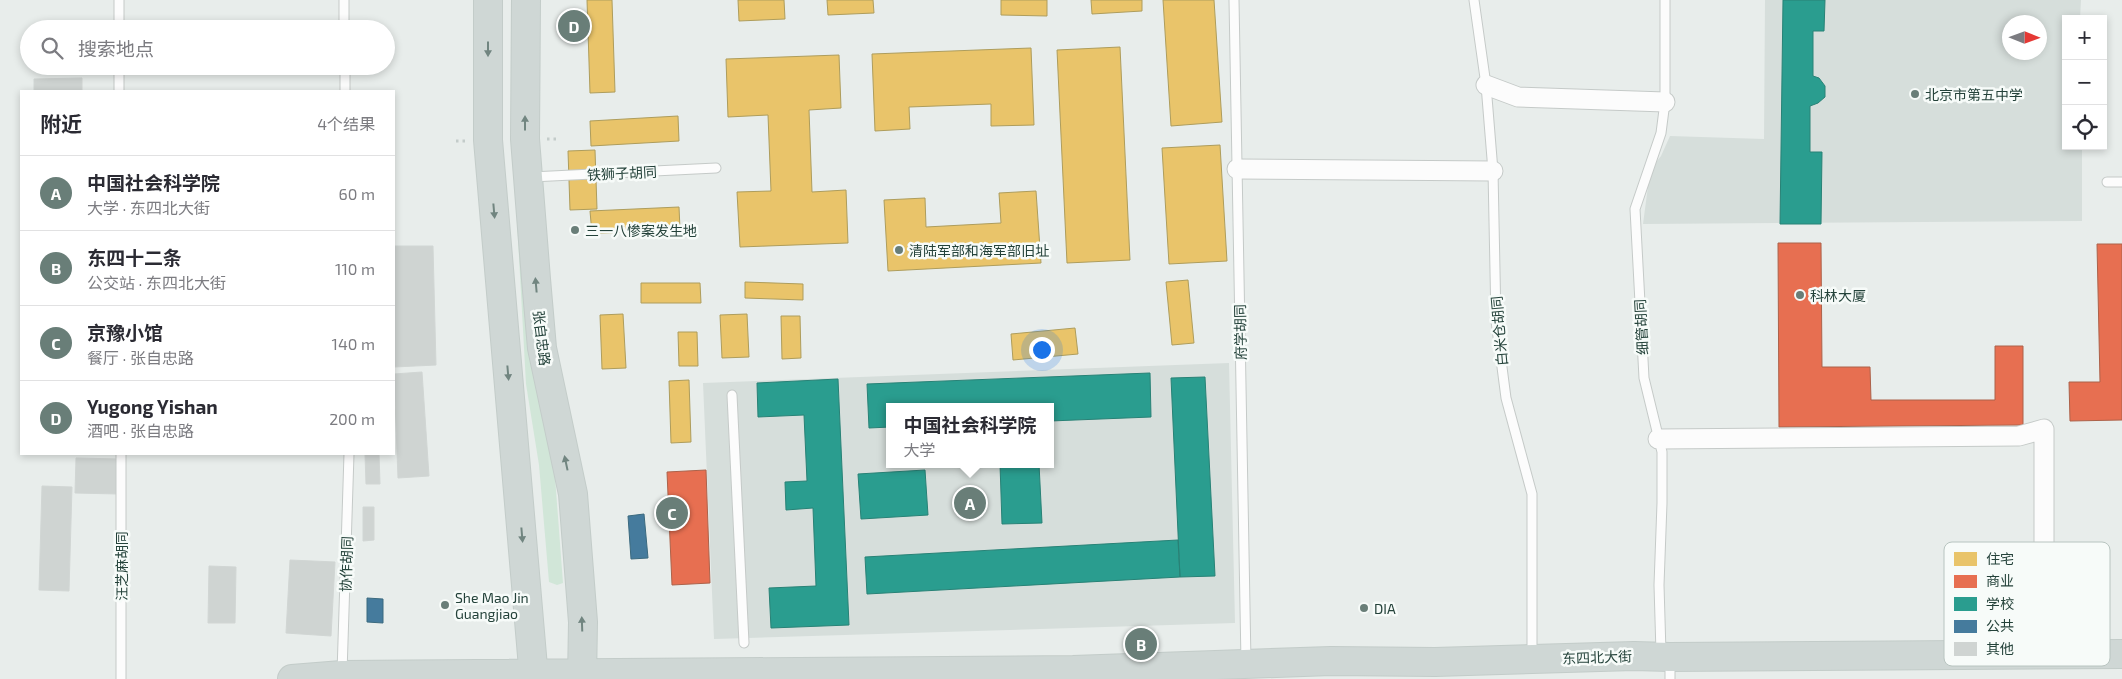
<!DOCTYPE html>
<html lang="zh">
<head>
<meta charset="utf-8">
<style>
  :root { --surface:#fff; --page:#f7f7f7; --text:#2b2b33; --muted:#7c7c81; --line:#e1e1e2; --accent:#697e78 }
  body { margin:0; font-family:"Exo 2","Noto Sans SC",sans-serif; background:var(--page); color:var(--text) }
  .controls { position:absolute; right:15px; top:15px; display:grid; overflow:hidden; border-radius:0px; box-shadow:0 2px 8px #0003 }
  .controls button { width:45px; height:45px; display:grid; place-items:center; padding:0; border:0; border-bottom:1px solid var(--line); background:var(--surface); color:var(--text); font:25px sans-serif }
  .compass { position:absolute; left:2002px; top:15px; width:45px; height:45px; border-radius:50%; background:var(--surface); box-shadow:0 2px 8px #0003; rotate:91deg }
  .you { position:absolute; left:1041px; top:349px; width:18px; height:18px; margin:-12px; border:4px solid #fff; border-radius:50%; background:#1a73e8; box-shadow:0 0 0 8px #1a73e833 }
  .badge { display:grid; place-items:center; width:32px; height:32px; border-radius:50%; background:var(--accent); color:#fff; font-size:16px; font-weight:700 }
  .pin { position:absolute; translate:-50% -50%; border:2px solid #fff; box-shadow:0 1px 5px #0006 }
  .popup { position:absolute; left:886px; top:403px; width:168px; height:65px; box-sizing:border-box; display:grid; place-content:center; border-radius:0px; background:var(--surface); filter:drop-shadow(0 1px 4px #0005); font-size:16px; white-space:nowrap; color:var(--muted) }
  .popup b { font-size:19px; color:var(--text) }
  .popup::after { content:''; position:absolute; left:50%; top:100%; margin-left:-10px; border:10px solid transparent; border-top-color:var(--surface) }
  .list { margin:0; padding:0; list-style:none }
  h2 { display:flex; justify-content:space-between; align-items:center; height:65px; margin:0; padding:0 20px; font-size:21px }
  h2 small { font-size:16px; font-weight:400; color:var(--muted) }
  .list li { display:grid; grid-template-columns:32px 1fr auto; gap:15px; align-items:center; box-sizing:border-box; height:75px; padding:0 20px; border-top:1px solid var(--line) }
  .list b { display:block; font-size:19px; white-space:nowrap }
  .list p { margin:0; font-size:16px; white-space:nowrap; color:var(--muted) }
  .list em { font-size:16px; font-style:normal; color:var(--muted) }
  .icon { flex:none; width:28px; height:28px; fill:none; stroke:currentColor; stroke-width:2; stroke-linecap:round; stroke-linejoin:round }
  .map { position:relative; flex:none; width:2122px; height:679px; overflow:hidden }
  .search { position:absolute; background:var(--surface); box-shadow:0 2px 8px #0003; left:20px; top:20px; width:375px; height:55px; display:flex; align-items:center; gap:12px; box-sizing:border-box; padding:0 18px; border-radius:28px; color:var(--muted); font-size:19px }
  .panel { position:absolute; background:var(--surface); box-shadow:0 2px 8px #0003; left:20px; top:90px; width:375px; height:365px; border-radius:0px }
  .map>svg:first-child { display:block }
  .built { fill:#d6dedb; fill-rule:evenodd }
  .green { fill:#d1e6d8 }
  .homes { fill:#e9c46a; stroke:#ae9d5c }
  .shops { fill:#e76f51; stroke:#ac624a }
  .schools { fill:#2a9d8f; stroke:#288276 }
  .public { fill:#457b9d; stroke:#3b6a7f }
  .building { fill:#cfd4d2; stroke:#d1d6d4 }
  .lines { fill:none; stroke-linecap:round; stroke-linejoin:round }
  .lane-casing { stroke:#c5cac8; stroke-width:11 }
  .street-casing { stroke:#c5cac8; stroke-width:21 }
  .primary-casing { stroke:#c3ccc9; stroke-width:30 }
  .path { stroke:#c3ccca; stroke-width:3; stroke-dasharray:2.5 4; stroke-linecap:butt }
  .lane { stroke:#fcfcfc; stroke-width:9 }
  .street { stroke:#fcfcfc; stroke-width:19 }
  .primary { stroke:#cfd7d5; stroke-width:28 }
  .oneway { fill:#718580 }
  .poi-dot { fill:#697e78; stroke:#f7fbf9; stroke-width:2 }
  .labels { text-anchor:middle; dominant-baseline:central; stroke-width:5; stroke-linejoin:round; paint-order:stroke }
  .poi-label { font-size:14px; fill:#24423a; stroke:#f7fbf9; text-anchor:start }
  .street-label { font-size:14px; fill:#24423a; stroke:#f7fbf9 }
  .key { fill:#f7fbf9; stroke:#b8c4c0; stroke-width:1 }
  .key-label { font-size:14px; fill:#24423a }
</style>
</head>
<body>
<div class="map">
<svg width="2122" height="679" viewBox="0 0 2122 679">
  <rect width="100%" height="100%" fill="#e8edeb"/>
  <path class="built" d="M 1765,0 L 2081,0 L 2080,19 L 2066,19 L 2066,146 L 2082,146 L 2082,221 L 1643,224 L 1649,179 L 1653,166 L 1661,156 L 1670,136 L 1764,139 ZM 2010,22 L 2040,22 L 2040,52 L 2010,52 Z
    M 1229,363 L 1235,623 L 714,639 L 703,383 ZM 890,407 L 1050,407 L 1050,464 L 890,464 Z"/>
  <path class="green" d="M 517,221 L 522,223 L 555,477 L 563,583 L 557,585 L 549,582 L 539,465 L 526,384 Z"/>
  <path class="homes" d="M 587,0 L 612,0 L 615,92 L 590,93 Z
    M 738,0 L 784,0 L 785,19 L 739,21 Z
    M 827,0 L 873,0 L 874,13 L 828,15 Z
    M 1001,0 L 1047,0 L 1047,16 L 1001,15 Z
    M 1091,0 L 1142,0 L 1142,11 L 1092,14 Z
    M 1163,0 L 1214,0 L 1222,122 L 1171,126 Z
    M 1120,47 L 1130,260 L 1067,263 L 1057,50 Z
    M 1031,48 L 1034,125 L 991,126 L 991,104 L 909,107 L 910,129 L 875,131 L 872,54 Z
    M 839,55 L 841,108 L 809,110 L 812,192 L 846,190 L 848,243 L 740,247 L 737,192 L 771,191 L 768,115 L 728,117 L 726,59 Z
    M 678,116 L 679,141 L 591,146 L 590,121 Z
    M 1220,145 L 1227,261 L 1169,264 L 1162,148 Z
    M 595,150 L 597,209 L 570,210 L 568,151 Z
    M 1036,191 L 1041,263 L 888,271 L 884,200 L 925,198 L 926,227 L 1001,223 L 999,193 Z
    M 679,207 L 680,229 L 592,234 L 590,211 Z
    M 1188,280 L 1194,343 L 1172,345 L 1166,282 Z
    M 745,282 L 803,284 L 803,300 L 745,298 Z
    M 641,283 L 700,283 L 701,303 L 641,303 Z
    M 623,314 L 626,368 L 602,369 L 600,315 Z
    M 747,314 L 749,357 L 722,358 L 720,315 Z
    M 781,316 L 800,316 L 801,358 L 782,359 Z
    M 1075,328 L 1078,354 L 1013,360 L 1011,334 Z
    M 678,332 L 697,332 L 698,366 L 679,366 Z
    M 689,380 L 691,442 L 671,443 L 669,381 Z"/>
  <path class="shops" d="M 1778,243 L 1821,243 L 1822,367 L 1870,367 L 1871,400 L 1995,400 L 1995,346 L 2023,346 L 2023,425 L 1779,427 Z
    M 2097,244 L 2122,244 L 2122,420 L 2070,421 L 2069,382 L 2100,382 Z
    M 706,470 L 710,583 L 672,585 L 667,472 Z"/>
  <path class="schools" d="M 1783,0 L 1825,0 L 1824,31 L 1813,31 L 1813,76 L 1819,78 L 1825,86 L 1825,97 L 1818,103 L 1810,106 L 1810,152 L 1822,152 L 1821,224 L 1780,224 Z
    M 1150,373 L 1151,417 L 1050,421 L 1050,407 L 890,407 L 890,427 L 869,428 L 867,384 Z
    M 1205,377 L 1215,576 L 1180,577 L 1171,378 Z
    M 838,379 L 849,625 L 771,628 L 769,588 L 816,586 L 813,508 L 786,510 L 785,482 L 807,481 L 804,415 L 758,417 L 757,383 Z
    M 1000,464 L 1039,464 L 1042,523 L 1002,524 Z
    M 925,470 L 928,515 L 861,519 L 858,474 Z
    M 1178,540 L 1180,577 L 867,594 L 865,557 Z"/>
  <path class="public" d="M 644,514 L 648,558 L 631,559 L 628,516 Z
    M 367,598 L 383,599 L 383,623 L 367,622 Z"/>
  <path class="building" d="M 82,78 L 82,91 L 34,91 L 34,79 Z
    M 394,246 L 433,246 L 436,365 L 394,367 Z
    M 422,372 L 429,476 L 398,478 L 394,374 Z
    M 365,454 L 379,454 L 380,484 L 366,484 Z
    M 76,458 L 119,459 L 118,494 L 75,493 Z
    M 42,486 L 72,487 L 69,591 L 39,590 Z
    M 363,507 L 374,507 L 374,540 L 363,541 Z
    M 290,560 L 335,562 L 331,636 L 286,633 Z
    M 209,566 L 236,567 L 235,623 L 208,623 Z"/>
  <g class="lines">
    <defs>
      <path id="lane" d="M 119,0 L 119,29
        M 344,0 L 344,29
        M 1234,0 L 1246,662
        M 1474,0 L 1486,85 L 1493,171 L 1496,321 L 1506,398 L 1532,494 L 1532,657
        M 119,66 L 119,91
        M 345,66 L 345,91
        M 531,177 L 716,168
        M 2107,182 L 2122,182
        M 732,395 L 744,643
        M 121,454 L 121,679
        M 1661,653 L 1659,585 L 1662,503 L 1662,452 L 1644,378 L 1635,209 L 1661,133 L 1665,102 L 1665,0
        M 1670,659 L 1670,679
        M 342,673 L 349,454"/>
      <path id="street" d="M 1486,85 L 1518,97 L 1665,102
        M 1237,169 L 1493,171
        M 1658,439 L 2019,436 L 2044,429 L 2044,654"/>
      <path id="primary" d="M 488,0 L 488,140 L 534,679
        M 526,0 L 525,139 L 536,279 L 542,348 L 573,494 L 583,622 L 582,679
        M 292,679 L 342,675 L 1073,670 L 1331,661 L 1435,662 L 1634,656 L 1670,657 L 2122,654"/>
    </defs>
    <use href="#lane" class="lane-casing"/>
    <use href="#street" class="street-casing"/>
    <use href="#primary" class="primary-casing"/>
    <path class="path" d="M 547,139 L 556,139
      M 456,141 L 466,141"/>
    <use href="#lane" class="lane"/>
    <use href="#street" class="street"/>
    <use href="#primary" class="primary"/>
  </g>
  <defs><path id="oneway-solid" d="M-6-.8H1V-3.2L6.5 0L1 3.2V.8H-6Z" transform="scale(1.25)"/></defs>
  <g class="oneway">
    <use href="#oneway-solid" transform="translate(488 49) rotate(90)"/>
    <use href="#oneway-solid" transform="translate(525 123) rotate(-90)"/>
    <use href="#oneway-solid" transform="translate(494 211) rotate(85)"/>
    <use href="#oneway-solid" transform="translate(536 285) rotate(-95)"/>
    <use href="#oneway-solid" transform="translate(508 373) rotate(85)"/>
    <use href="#oneway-solid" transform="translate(566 463) rotate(-102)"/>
    <use href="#oneway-solid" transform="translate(522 535) rotate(85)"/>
    <use href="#oneway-solid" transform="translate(582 624) rotate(-92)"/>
  </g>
  <g class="poi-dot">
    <circle cx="1915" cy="94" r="5"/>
    <circle cx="575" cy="230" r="5"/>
    <circle cx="899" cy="250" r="5"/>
    <circle cx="1800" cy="295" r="5"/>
    <circle cx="445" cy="605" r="5"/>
    <circle cx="1364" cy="608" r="5"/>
  </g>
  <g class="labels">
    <g class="poi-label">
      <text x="1925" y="94">北京市第五中学</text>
      <text x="585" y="230">三一八惨案发生地</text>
      <text x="909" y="250">清陆军部和海军部旧址</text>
      <text x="1810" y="295">科林大厦</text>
      <text x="455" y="597">She Mao Jin<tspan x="455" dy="16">Guangjiao</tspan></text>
      <text x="1374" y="608">DIA</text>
    </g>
    <g class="street-label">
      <text transform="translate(622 173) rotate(-3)">铁狮子胡同</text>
      <text transform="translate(1641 327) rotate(-93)">细管胡同</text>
      <text transform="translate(1499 331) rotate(-95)">白米仓胡同</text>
      <text transform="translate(1240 332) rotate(-91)">府学胡同</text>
      <text transform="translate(542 338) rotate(83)">张自忠路</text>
      <text transform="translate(346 564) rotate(-88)">协作胡同</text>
      <text transform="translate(121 566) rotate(-90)">汪芝麻胡同</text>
      <text transform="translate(1597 657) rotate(-2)">东四北大街</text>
    </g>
  </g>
  <rect x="1944" y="542" width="166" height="124" rx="8" class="key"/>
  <rect x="1954" y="552" width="23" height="14" fill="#e9c46a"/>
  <rect x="1954" y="575" width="23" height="13" fill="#e76f51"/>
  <rect x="1954" y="597" width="23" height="14" fill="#2a9d8f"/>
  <rect x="1954" y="620" width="23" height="13" fill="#457b9d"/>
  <rect x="1954" y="642" width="23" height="14" fill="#cfd4d2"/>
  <g class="key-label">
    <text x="1986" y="564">住宅</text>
    <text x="1986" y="586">商业</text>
    <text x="1986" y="609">学校</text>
    <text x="1986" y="631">公共</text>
    <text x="1986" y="654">其他</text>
  </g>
</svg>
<div class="controls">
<button>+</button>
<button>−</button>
<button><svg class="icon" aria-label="locate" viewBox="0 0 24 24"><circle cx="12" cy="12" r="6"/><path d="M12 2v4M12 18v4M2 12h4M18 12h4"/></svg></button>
</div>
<svg class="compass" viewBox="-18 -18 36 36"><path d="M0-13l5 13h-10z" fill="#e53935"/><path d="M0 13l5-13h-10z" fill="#7c7c81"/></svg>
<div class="you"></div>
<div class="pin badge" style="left:970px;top:503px">A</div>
<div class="popup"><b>中国社会科学院</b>大学</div>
<div class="pin badge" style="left:1141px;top:644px">B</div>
<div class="pin badge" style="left:672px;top:513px">C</div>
<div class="pin badge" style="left:574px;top:26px">D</div>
<div class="search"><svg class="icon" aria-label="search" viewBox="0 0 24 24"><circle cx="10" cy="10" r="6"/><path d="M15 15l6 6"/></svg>搜索地点</div>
<section class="panel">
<h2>附近<small>4个结果</small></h2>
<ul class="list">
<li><span class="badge">A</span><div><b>中国社会科学院</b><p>大学 · 东四北大街</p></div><em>60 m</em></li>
<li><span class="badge">B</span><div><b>东四十二条</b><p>公交站 · 东四北大街</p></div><em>110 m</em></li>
<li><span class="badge">C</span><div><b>京豫小馆</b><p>餐厅 · 张自忠路</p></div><em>140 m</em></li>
<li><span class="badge">D</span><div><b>Yugong Yishan</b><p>酒吧 · 张自忠路</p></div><em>200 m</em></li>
</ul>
</section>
</div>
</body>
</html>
